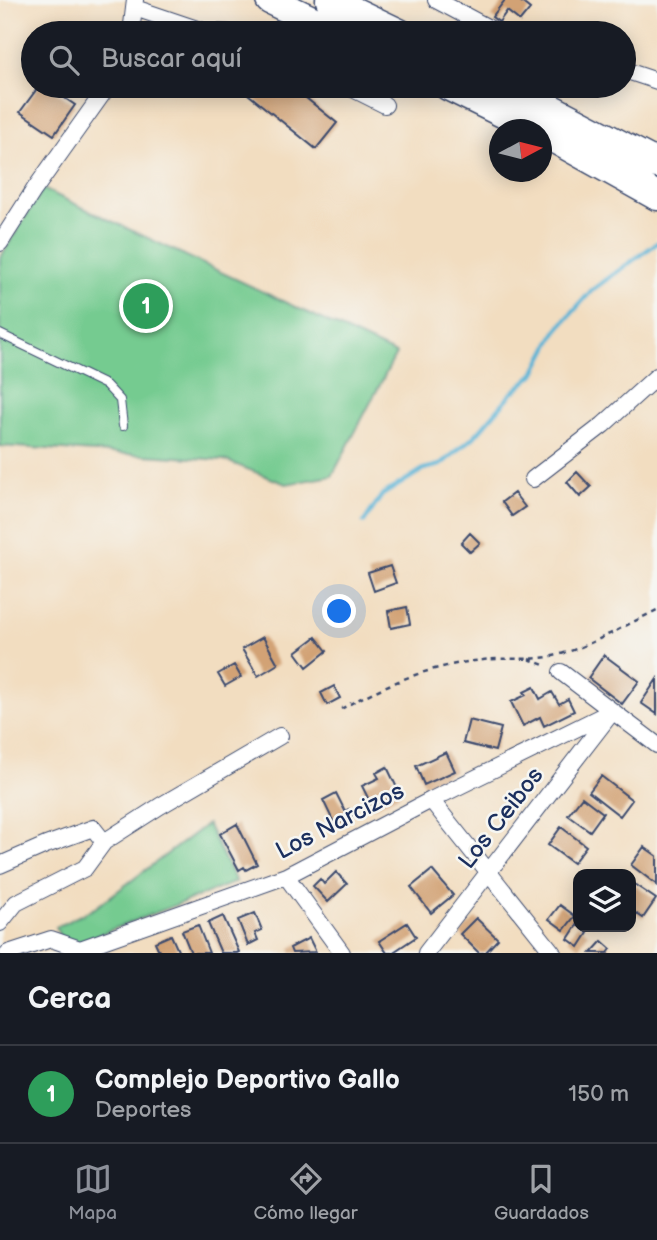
<!DOCTYPE html>
<html lang="es">
<head>
<meta charset="utf-8">
<style>
  :root { --surface:#171b24; --page:#242831; --text:#f1f3f6; --muted:#9ea1a6; --line:#363941; --accent:#8c9099 }
  body { margin:0; font-family:"Balsamiq Sans",sans-serif; background:var(--page); color:var(--text) }
  .controls { position:absolute; right:21px; bottom:21px; display:grid; overflow:hidden; border-radius:14px; box-shadow:0 4px 18px #0003 }
  .controls button { width:63px; height:63px; display:grid; place-items:center; padding:0; border:0; border-bottom:2px solid var(--line); background:var(--surface); color:var(--text); font:35px sans-serif }
  .compass { position:absolute; left:489px; top:119px; width:63px; height:63px; border-radius:50%; background:var(--surface); box-shadow:0 4px 18px #0003; rotate:83deg }
  .you { position:absolute; left:340px; top:612px; width:24px; height:24px; margin:-18px; border:5px solid #fff; border-radius:50%; background:#1a73e8; box-shadow:0 0 0 10px #1a73e833 }
  .badge { display:grid; place-items:center; width:46px; height:46px; border-radius:50%; background:var(--accent); color:#fff; font-size:23px; font-weight:700 }
  .pin { position:absolute; translate:-50% -50%; border:4px solid #fff; box-shadow:0 2px 7px #0006 }
  .list { margin:0; padding:0; list-style:none }
  h2 { display:flex; justify-content:space-between; align-items:center; height:91px; margin:0; padding:0 28px; font-size:30px }
  h2 small { font-size:23px; font-weight:400; color:var(--muted) }
  .list li { display:grid; grid-template-columns:46px 1fr auto; gap:21px; align-items:center; box-sizing:border-box; height:98px; padding:0 28px; border-top:2px solid var(--line) }
  .list b { display:block; font-size:26px; white-space:nowrap }
  .list p { margin:0; font-size:23px; white-space:nowrap; color:var(--muted) }
  .list em { font-size:23px; font-style:normal; color:var(--muted) }
  .icon { flex:none; width:38px; height:38px; fill:none; stroke:currentColor; stroke-width:2; stroke-linecap:round; stroke-linejoin:round }
  .map { position:relative; flex:none; width:657px; height:953px; overflow:hidden }
  .search { position:absolute; background:var(--surface); box-shadow:0 4px 18px #0003; left:21px; right:21px; top:21px; height:77px; display:flex; align-items:center; gap:18px; box-sizing:border-box; padding:0 24px; border-radius:38px; color:var(--muted); font-size:26px }
  .sheet { height:189px; background:var(--surface) }
  nav { display:flex; justify-content:space-around; align-items:center; box-sizing:border-box; height:98px; border-top:2px solid var(--line); background:var(--surface); font-size:19px; color:var(--muted) }
  nav a { display:grid; justify-items:center; gap:4px }
  nav .on { color:var(--accent) }
  .map>svg:first-child { display:block }
  .green { fill:#74cb90; stroke:#487d77; stroke-width:2 }
  .lines { fill:none; stroke-linecap:round; stroke-linejoin:round }
  .stream { stroke:#58b3d5; stroke-width:4.5 }
  .building { fill:#d2a275 }
  .service-casing { stroke:#3b496d; stroke-width:10 }
  .minor-casing { stroke:#3b496d; stroke-width:18 }
  .trunk-casing { stroke:#3b496d; stroke-width:31 }
  .path { stroke:#3b496d; stroke-width:2.5; stroke-dasharray:5 5; stroke-linecap:butt }
  .service { stroke:#fff; stroke-width:8 }
  .minor { stroke:#fff; stroke-width:16 }
  .trunk { stroke:#fff; stroke-width:28 }
  .labels { text-anchor:middle; dominant-baseline:central; stroke-width:5; stroke-linejoin:round; paint-order:stroke }
  .street-label { font-size:24px; fill:#1b2f5e; stroke:#f6f6f2 }
</style>
</head>
<body>
<div class="map">
<svg width="657" height="953" viewBox="0 0 657 953">
  <rect width="100%" height="100%" fill="#f6f6f2"/>
  <filter id="ink" filterUnits="userSpaceOnUse"><feTurbulence type="fractalNoise" baseFrequency=".0143" numOctaves="2"/><feDisplacementMap in="SourceGraphic" scale="14" xChannelSelector="R" yChannelSelector="G"/><feConvolveMatrix kernelMatrix="1 2 1 2 8 2 1 2 1" color-interpolation-filters="sRGB"/></filter>
  <filter id="wash" filterUnits="userSpaceOnUse"><feTurbulence type="fractalNoise" baseFrequency=".00686" numOctaves="4" result="noise"/><feDisplacementMap in="SourceGraphic" scale="28" xChannelSelector="R" yChannelSelector="G"/><feGaussianBlur stdDeviation="1.57" result="paint"/><feColorMatrix in="noise" values="0 0 0 0 0 0 0 0 0 0 0 0 0 0 0 0 0 1.4 0 .05"/><feComposite in="paint" operator="in"/></filter>
  <g filter="url(#wash)">
    <rect width="100%" height="100%" fill="#f2ddc0"/>
    <path class="green" d="M 43,189 L 396,354 L 332,476 L 286,484 L 224,460 L 0,446 L 0,258 Z
      M 207,824 L 236,882 L 64,948 L 56,927 L 95,908 Z"/>
    <g class="lines">
      <path class="stream" d="M 364,522 L 382,495 L 424,469 L 440,465 L 474,437 L 513,392 L 534,374 L 557,330 L 592,290 L 657,243"/>
    </g>
    <g id="blocks">
      <path class="building" d="M 505,0 L 519,0 L 530,9 L 520,21 L 507,11 L 499,22 L 492,17 Z
        M 39,86 L 47,86 L 75,105 L 54,135 L 20,112 Z
        M 238,86 L 291,86 L 337,123 L 316,149 Z
        M 577,472 L 591,487 L 580,497 L 567,482 Z
        M 514,493 L 525,507 L 512,516 L 502,502 Z
        M 470,533 L 480,543 L 470,552 L 461,543 Z
        M 390,566 L 396,583 L 374,591 L 368,573 Z
        M 407,607 L 410,624 L 391,628 L 388,611 Z
        M 263,637 L 278,664 L 258,676 L 242,649 Z
        M 316,637 L 327,651 L 307,667 L 296,652 Z
        M 604,655 L 639,681 L 622,704 L 588,678 Z
        M 234,665 L 241,677 L 225,686 L 218,674 Z
        M 657,679 L 657,714 L 641,703 Z
        M 334,686 L 340,698 L 327,705 L 321,693 Z
        M 534,687 L 540,699 L 552,692 L 559,704 L 568,699 L 574,711 L 544,726 L 540,717 L 523,726 L 511,702 L 526,695 L 524,692 Z
        M 469,720 L 501,728 L 495,751 L 463,743 Z
        M 446,752 L 455,771 L 424,785 L 416,766 Z
        M 387,767 L 400,794 L 373,808 L 362,786 L 379,778 L 376,773 Z
        M 601,776 L 632,800 L 620,816 L 589,792 Z
        M 336,793 L 345,811 L 349,809 L 352,816 L 335,825 L 323,800 Z
        M 582,797 L 603,813 L 590,831 L 568,815 Z
        M 237,824 L 257,864 L 246,870 L 244,867 L 239,870 L 220,834 Z
        M 561,827 L 586,846 L 573,863 L 548,845 Z
        M 644,847 L 657,856 L 657,885 L 631,865 Z
        M 432,870 L 453,895 L 431,913 L 411,887 Z
        M 336,872 L 347,884 L 328,902 L 313,886 L 320,879 L 324,884 Z
        M 631,882 L 656,899 L 643,918 L 631,910 Z
        M 560,905 L 575,916 L 564,930 L 549,919 Z
        M 255,913 L 262,930 L 255,933 L 258,940 L 248,945 L 238,920 Z
        M 223,916 L 239,952 L 237,953 L 221,953 L 208,923 Z
        M 476,918 L 498,939 L 485,953 L 479,953 L 460,934 Z
        M 407,923 L 416,937 L 392,953 L 387,953 L 379,941 Z
        M 198,925 L 209,953 L 191,953 L 182,931 Z
        M 577,925 L 588,933 L 579,947 L 568,939 Z
        M 171,935 L 179,953 L 160,953 L 155,942 Z
        M 309,938 L 316,952 L 292,953 L 290,948 Z
        M 602,941 L 611,949 L 608,953 L 591,953 Z"/>
    </g>
  </g>
  <g filter="url(#ink)">
    <use href="#blocks" fill-opacity="0" stroke="#3b496d" stroke-width="2"/>
    <g class="lines">
      <defs>
        <path id="service" d="M 0,334 L 106,385 L 120,400 L 123,426"/>
        <path id="minor" d="M 436,0 L 498,33
          M 135,8 L 206,32 L 231,33
          M 131,33 L 135,0
          M 624,70 L 657,81
          M 347,86 L 385,105
          M 0,243 L 34,190 L 108,86
          M 533,479 L 603,425 L 657,376
          M 561,672 L 657,745
          M 431,800 L 553,953
          M 0,865 L 46,845 L 93,828 L 104,842 L 160,806 L 280,736
          M 286,876 L 342,953
          M 0,923 L 16,903 L 85,868 L 104,842
          M 80,949 L 286,876 L 431,800 L 612,711
          M 8,953 L 51,939 L 80,949
          M 426,953 L 609,716"/>
        <path id="trunk" d="M 270,0 L 339,33
          M 330,0 L 399,33
          M 448,86 L 537,130
          M 508,86 L 657,164
          M 542,132 L 657,196"/>
      </defs>
      <use href="#service" class="service-casing"/>
      <use href="#minor" class="minor-casing"/>
      <use href="#trunk" class="trunk-casing"/>
      <path class="path" d="M 529,659 L 546,666
        M 341,709 C 385,684 432,665 483,660 C 506,657 530,661 553,656 C 585,649 626,625 657,610"/>
      <use href="#service" class="service"/>
      <use href="#minor" class="minor"/>
      <use href="#trunk" class="trunk"/>
    </g>
  </g>
  <g class="labels">
    <g class="street-label">
      <text transform="translate(501 818) rotate(-52)">Los Ceibos</text>
      <text transform="translate(340 821) rotate(-27)">Los Narcizos</text>
    </g>
  </g>
</svg>
<div class="controls">
<button><svg class="icon" aria-label="layers" viewBox="0 0 24 24"><path d="M12 4l9 5-9 5-9-5zM3 14l9 5 9-5"/></svg></button>
</div>
<svg class="compass" viewBox="-18 -18 36 36"><path d="M0-13l5 13h-10z" fill="#e53935"/><path d="M0 13l5-13h-10z" fill="#9ea1a6"/></svg>
<div class="you"></div>
<div class="pin badge" style="left:146px;top:306px;background:#2e9e5b">1</div>
<div class="search"><svg class="icon" aria-label="search" viewBox="0 0 24 24"><circle cx="10" cy="10" r="6"/><path d="M15 15l6 6"/></svg>Buscar aquí</div>
</div>
<section class="sheet">
<h2>Cerca<small></small></h2>
<ul class="list">
<li><span class="badge" style="background:#2e9e5b">1</span><div><b>Complejo Deportivo Gallo</b><p>Deportes</p></div><em>150 m</em></li>
</ul>
</section>
<nav>
<a class="on"><svg class="icon" aria-label="map" viewBox="0 0 24 24"><path d="M3 6l6-2 6 2 6-2v14l-6 2-6-2-6 2zM9 4v14M15 6v14"/></svg>Mapa</a>
<a><svg class="icon" aria-label="directions" viewBox="0 0 24 24"><path d="M12 3l9 9-9 9-9-9zM9 14v-3h6M13 9l2 2-2 2"/></svg>Cómo llegar</a>
<a><svg class="icon" aria-label="saved" viewBox="0 0 24 24"><path d="M7 4h10v16l-5-4-5 4z"/></svg>Guardados</a>
</nav>
</body>
</html>
